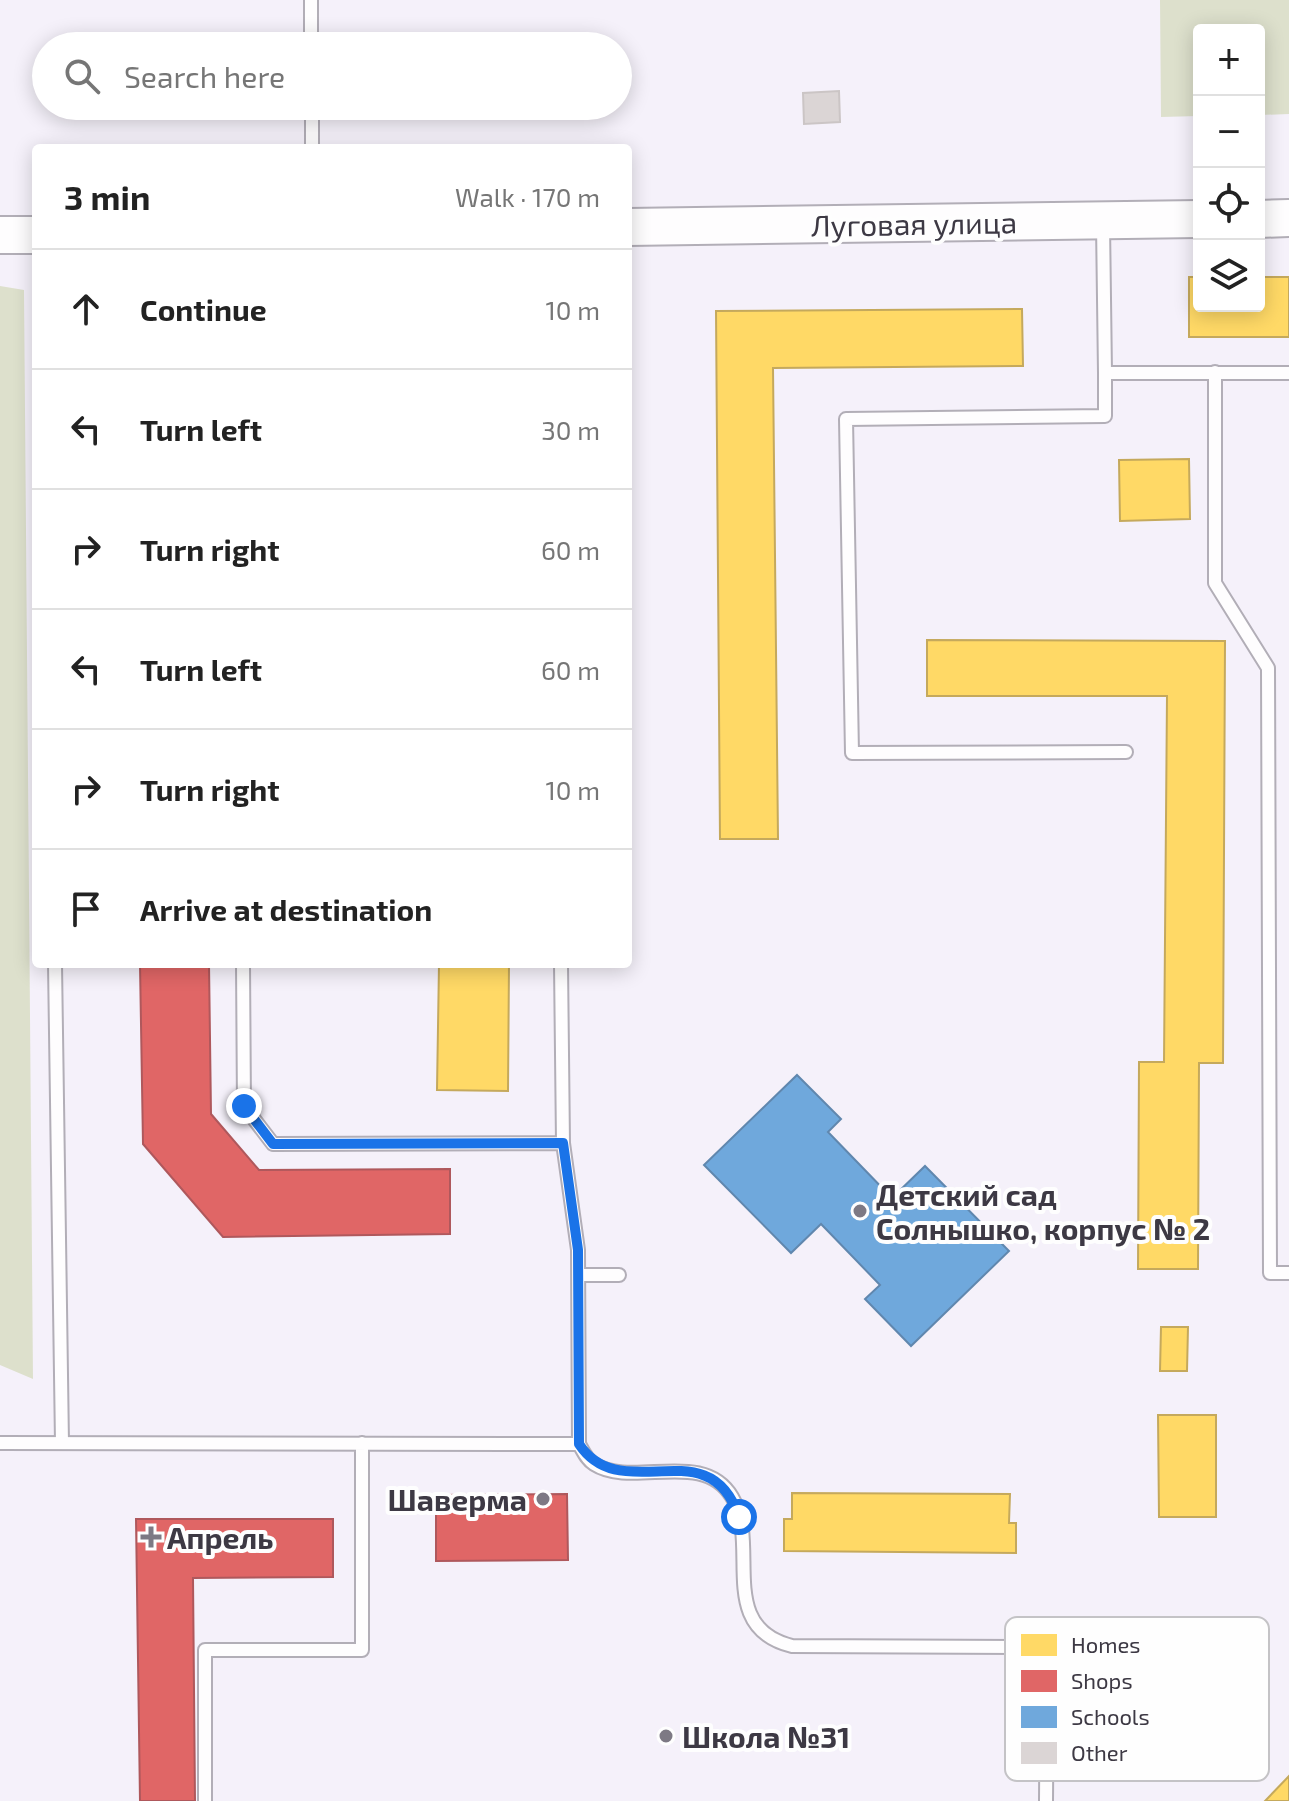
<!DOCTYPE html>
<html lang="en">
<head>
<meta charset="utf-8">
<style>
  :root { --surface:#fff; --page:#f2f2f2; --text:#222; --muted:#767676; --line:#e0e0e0 }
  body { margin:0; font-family:"Exo 2",sans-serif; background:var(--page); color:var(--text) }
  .controls { position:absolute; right:24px; top:24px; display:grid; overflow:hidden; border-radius:8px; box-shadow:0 4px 20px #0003 }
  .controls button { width:72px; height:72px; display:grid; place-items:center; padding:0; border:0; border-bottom:2px solid var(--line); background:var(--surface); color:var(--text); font:40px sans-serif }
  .stop { position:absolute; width:24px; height:24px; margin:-18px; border:6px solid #1a73e8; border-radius:50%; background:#fff }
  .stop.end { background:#1a73e8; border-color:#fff; box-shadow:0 2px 8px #0008 }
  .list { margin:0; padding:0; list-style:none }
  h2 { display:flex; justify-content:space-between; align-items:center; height:104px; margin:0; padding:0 32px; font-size:34px }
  h2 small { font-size:26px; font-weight:400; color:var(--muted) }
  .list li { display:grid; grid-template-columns:52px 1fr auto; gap:24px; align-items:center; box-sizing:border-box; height:120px; padding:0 32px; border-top:2px solid var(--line) }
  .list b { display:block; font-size:30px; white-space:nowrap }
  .list em { font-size:26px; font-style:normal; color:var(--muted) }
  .icon { flex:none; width:44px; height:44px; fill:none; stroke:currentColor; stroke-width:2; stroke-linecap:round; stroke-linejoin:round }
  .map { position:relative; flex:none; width:1289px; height:1801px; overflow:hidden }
  .search { position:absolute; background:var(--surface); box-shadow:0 4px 20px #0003; left:32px; top:32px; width:600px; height:88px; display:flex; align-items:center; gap:20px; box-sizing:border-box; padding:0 28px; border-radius:44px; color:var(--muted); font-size:30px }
  .panel { position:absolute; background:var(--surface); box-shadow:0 4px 20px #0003; left:32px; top:144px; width:600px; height:824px; border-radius:8px }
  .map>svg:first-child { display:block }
  .green { fill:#dde0cc }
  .homes { fill:#ffd966; stroke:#c5a95c; stroke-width:2 }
  .shops { fill:#e06666; stroke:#af585c; stroke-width:2 }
  .schools { fill:#6fa8dc; stroke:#6087ae; stroke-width:2 }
  .building { fill:#dbd5d5; stroke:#cbc5c5; stroke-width:2 }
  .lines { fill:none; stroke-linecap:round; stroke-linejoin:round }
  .service-casing { stroke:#b2aeb7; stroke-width:16 }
  .secondary-casing { stroke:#b2aeb7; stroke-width:40 }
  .service { stroke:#fefdfe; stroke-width:12 }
  .secondary { stroke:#fefdfe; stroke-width:36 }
  .route { stroke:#1a73e8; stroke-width:10 }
  .poi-dot { fill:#7d7984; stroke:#fefefe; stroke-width:3 }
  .labels { text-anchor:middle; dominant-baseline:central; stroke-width:8; stroke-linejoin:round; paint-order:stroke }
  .street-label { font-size:30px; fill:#3d3944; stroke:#fefefe }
  .poi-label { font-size:30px; font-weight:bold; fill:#3d3944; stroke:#fefefe; text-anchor:start }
  .key { fill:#fefefe; stroke:#c4c3c6; stroke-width:2 }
  .key-label { font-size:22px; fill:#3d3944 }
</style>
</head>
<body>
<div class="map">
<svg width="1289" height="1801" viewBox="0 0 1289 1801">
  <rect width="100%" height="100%" fill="#f5f1fa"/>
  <path class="green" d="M 1160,0 L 1289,0 L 1289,114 L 1259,115 L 1259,30 L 1199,30 L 1199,116 L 1161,117 Z
    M 0,286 L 24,290 L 33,1379 L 0,1365 Z"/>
  <path class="homes" d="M 1189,277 L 1199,277 L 1199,306 L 1259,306 L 1259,277 L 1289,277 L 1289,337 L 1189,337 Z
    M 1022,309 L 1023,366 L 773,368 L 778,839 L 720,839 L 716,311 Z
    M 1189,459 L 1190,519 L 1120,521 L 1119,460 Z
    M 927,640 L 1225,641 L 1223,1063 L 1199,1063 L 1198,1269 L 1138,1269 L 1139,1062 L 1164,1062 L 1167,696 L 927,696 Z
    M 439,964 L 509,964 L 508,1091 L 437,1090 Z
    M 1161,1327 L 1188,1327 L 1187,1371 L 1160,1371 Z
    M 1158,1415 L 1216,1415 L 1216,1517 L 1159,1517 Z
    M 792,1493 L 1010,1494 L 1009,1523 L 1016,1523 L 1016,1553 L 784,1551 L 784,1519 L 792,1519 Z
    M 1289,1776 L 1289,1801 L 1265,1801 Z"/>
  <path class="shops" d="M 140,964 L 209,964 L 211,1114 L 259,1170 L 450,1169 L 450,1234 L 223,1237 L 143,1144 Z
    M 567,1494 L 568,1560 L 436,1561 L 436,1495 Z
    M 136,1519 L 333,1519 L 333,1577 L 193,1578 L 195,1801 L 140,1801 Z"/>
  <path class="schools" d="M 797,1075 L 841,1119 L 828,1132 L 892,1198 L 925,1166 L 1009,1251 L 911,1346 L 865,1299 L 880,1285 L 821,1224 L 791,1253 L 704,1165 Z"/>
  <path class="building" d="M 839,91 L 840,122 L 804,124 L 803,93 Z"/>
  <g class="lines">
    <defs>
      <path id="service" d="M 311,0 L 311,46
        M 312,106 L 312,148
        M 1103,224 L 1105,373 L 1289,373
        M 1215,372 L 1215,583 L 1268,668 L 1270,1273 L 1289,1273
        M 1105,373 L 1105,416 L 846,419 L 852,753 L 1126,752
        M 55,964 L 62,1443
        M 243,964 L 244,1106 L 273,1144 L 563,1143
        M 561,964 L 563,1143 L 578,1250 L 579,1444
        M 579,1275 L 619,1275
        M 0,1443 L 579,1444 C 583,1451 587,1460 594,1464 C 633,1489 703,1448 732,1497 C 761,1545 715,1627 792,1646 L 1030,1647 L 1047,1664 L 1046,1801
        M 205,1801 L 205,1650 L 362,1650 L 362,1443"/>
      <path id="secondary" d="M 1259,219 L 1289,218
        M 628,227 L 1199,219
        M 0,235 L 36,235"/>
    </defs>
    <use href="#service" class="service-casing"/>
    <use href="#secondary" class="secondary-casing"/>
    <use href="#service" class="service"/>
    <use href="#secondary" class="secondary"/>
  </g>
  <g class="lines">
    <path class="route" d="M 244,1106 L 273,1144 L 563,1143 L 578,1250 L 579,1444 C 622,1509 709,1427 739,1517"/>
  </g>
  <g class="poi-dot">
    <circle cx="860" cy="1211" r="8"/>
    <circle cx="543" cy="1499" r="8"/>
    <path d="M147 1525h8v8h8v8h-8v8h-8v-8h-8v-8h8z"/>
    <circle cx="666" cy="1736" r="8"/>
  </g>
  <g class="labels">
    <g class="street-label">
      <text transform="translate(914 223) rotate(-1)">Луговая улица</text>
    </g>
    <g class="poi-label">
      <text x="876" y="1194">Детский сад<tspan x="876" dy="34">Солнышко, корпус № 2</tspan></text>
      <text x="527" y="1499" text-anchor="end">Шаверма</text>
      <text x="167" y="1537">Апрель</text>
      <text x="682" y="1736">Школа №31</text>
    </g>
  </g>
  <rect x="1005" y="1617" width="264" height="164" rx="12" class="key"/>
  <rect x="1021" y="1634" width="36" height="22" fill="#ffd966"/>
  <rect x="1021" y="1670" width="36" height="22" fill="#e06666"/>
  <rect x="1021" y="1706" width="36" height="22" fill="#6fa8dc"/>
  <rect x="1021" y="1742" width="36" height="22" fill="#dbd5d5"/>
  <g class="key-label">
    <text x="1071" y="1653">Homes</text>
    <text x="1071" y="1689">Shops</text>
    <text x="1071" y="1725">Schools</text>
    <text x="1071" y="1761">Other</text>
  </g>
</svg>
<div class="controls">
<button>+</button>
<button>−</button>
<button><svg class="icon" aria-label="locate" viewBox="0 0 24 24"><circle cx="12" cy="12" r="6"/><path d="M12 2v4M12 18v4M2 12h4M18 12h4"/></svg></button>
<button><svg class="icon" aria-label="layers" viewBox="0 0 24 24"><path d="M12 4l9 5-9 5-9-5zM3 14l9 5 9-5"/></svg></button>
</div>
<div class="stop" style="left:739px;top:1517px"></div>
<div class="stop end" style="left:244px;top:1106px"></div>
<div class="search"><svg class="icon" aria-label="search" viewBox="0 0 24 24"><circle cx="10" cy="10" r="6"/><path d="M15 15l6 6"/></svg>Search here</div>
<section class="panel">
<h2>3 min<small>Walk · 170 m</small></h2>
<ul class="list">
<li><svg class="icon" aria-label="ahead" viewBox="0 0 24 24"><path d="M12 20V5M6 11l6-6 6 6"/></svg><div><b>Continue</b></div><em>10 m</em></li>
<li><svg class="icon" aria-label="left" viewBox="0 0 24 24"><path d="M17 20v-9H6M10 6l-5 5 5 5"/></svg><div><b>Turn left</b></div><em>30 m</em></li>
<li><svg class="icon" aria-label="right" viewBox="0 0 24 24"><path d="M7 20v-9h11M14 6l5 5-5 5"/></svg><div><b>Turn right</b></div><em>60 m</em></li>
<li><svg class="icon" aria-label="left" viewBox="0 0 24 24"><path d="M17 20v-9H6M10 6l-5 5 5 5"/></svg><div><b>Turn left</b></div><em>60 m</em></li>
<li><svg class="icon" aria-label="right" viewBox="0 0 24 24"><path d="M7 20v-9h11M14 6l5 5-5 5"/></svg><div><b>Turn right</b></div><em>10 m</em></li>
<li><svg class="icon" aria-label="arrive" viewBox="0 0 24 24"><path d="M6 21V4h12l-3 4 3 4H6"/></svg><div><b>Arrive at destination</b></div></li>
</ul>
</section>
</div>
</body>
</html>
